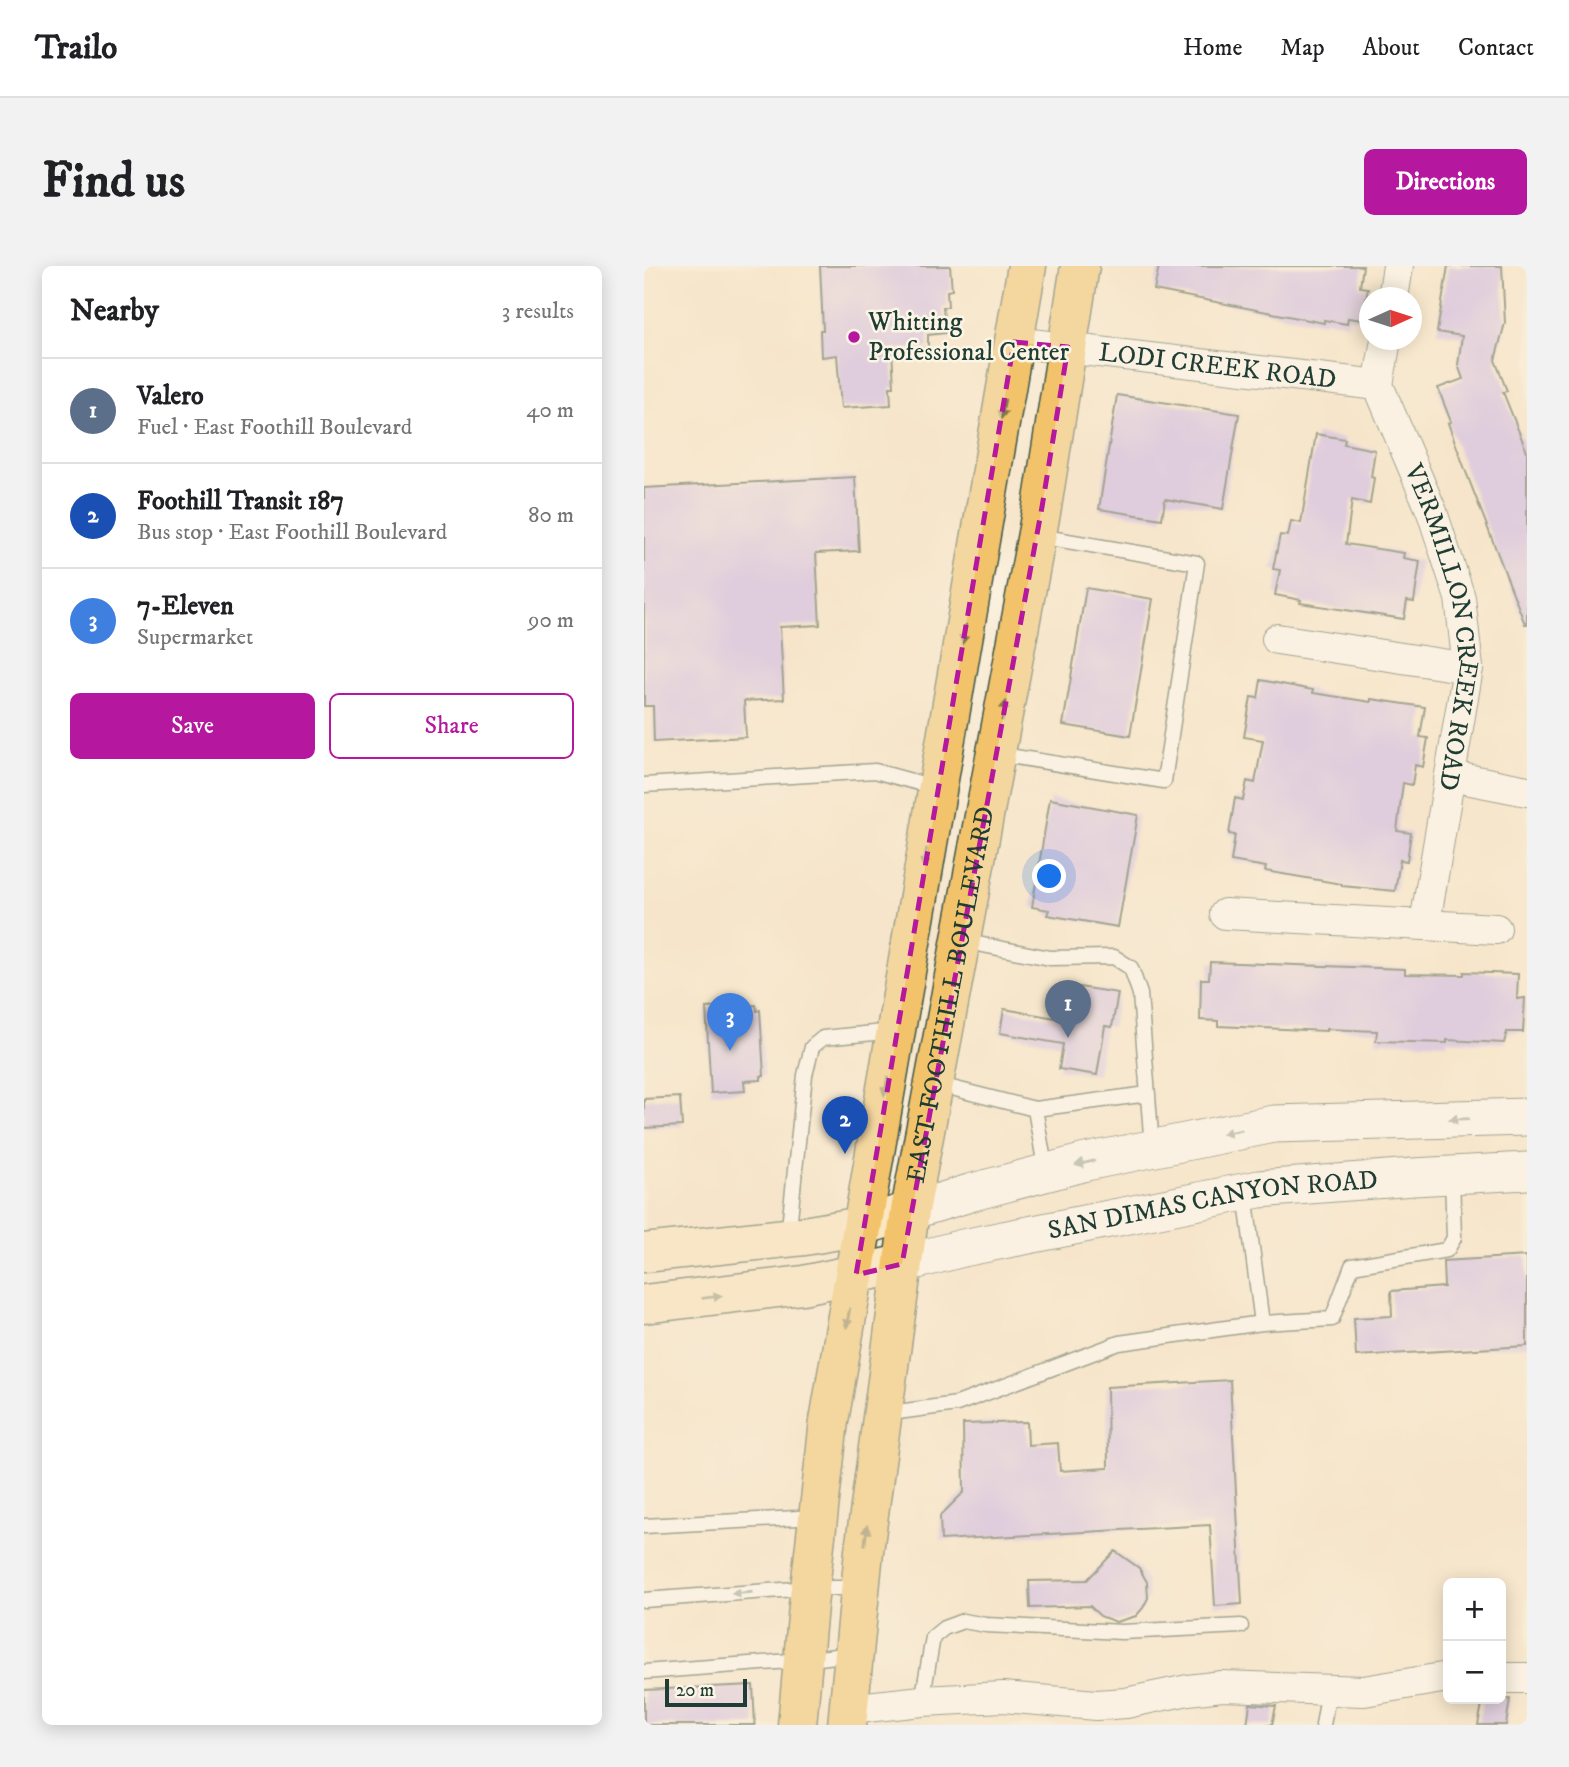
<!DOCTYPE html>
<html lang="en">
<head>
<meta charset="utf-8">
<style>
  :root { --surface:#fff; --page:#f2f2f2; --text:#202124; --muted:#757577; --line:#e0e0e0; --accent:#b5179e }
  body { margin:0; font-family:"IM FELL DW Pica",serif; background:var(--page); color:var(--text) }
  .controls { position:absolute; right:21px; bottom:21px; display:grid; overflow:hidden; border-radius:10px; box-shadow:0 4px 18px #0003 }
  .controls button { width:63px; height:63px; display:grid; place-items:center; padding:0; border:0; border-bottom:2px solid var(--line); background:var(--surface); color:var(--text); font:35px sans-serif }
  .compass { position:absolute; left:715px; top:21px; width:63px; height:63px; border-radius:50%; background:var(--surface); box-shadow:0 4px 18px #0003; rotate:87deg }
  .scale { position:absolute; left:21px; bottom:18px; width:82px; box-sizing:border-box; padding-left:7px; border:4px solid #1f3d34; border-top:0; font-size:19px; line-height:24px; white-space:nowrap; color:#1f3d34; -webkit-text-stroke:5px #fcf5e5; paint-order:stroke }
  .you { position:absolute; left:406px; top:611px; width:24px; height:24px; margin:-18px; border:5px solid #fff; border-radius:50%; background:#1a73e8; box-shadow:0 0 0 10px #1a73e833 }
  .badge { display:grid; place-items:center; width:46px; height:46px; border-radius:50%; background:var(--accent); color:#fff; font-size:23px; font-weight:700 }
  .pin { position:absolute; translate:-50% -58px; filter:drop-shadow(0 2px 4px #0008) }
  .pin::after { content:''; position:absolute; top:37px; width:24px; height:21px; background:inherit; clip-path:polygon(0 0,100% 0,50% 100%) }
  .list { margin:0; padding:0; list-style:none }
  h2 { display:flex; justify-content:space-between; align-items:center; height:91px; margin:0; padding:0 28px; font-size:30px }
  h2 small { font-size:23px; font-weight:400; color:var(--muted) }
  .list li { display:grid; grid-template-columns:46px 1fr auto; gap:21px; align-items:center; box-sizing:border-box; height:105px; padding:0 28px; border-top:2px solid var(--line) }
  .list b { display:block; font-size:26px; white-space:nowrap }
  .list p { margin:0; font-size:23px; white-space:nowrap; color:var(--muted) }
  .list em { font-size:23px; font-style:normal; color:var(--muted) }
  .actions { display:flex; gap:14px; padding:21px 28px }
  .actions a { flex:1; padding:16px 0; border:2px solid var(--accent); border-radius:10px; text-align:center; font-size:24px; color:var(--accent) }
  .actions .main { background:var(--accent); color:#fff }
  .map { position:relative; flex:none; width:883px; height:1459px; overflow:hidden; border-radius:10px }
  header { display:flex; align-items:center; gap:42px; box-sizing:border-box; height:98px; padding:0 35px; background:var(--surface); border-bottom:2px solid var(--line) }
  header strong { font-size:33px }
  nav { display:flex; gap:38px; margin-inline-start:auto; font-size:24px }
  .intro { display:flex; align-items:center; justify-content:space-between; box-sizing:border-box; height:168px; padding:0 42px }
  h1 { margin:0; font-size:49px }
  .button { padding:18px 32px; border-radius:10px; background:var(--accent); color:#fff; font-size:24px; font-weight:700 }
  main { display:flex; gap:42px; padding:0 42px }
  aside { flex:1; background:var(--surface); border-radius:10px; box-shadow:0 4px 18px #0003 }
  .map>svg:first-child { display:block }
  .building { fill:#c3aff3 }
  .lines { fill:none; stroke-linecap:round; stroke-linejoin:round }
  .service-casing { stroke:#3f564b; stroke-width:17 }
  .minor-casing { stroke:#3f564b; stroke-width:32 }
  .tertiary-casing { stroke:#3f564b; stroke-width:39 }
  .secondary-casing { stroke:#3f564b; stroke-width:41 }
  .primary-casing { stroke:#3f564b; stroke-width:41 }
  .service { stroke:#fff; stroke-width:14 }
  .minor { stroke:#fff; stroke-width:30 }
  .tertiary { stroke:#fff; stroke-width:37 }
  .secondary { stroke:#fae7c3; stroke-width:38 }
  .primary { stroke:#f2c36a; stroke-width:38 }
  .oneway { fill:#7e794c }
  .oneway2 { fill:#8f9e9a }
  .oneway3 { fill:#8c927c }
  .marked { fill:none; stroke:#b5179e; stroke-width:5; stroke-dasharray:14 9; stroke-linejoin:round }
  .poi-dot { fill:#b5179e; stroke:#fcf5e5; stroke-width:2.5 }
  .labels { text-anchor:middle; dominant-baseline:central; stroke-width:5; stroke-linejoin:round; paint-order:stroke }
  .poi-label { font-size:26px; fill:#1f3d34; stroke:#fcf5e5; text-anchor:start }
  .street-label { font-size:26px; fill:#1f3d34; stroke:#fcf5e5 }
</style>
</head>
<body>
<header>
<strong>Trailo</strong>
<nav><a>Home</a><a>Map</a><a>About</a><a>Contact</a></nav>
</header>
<div class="intro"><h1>Find us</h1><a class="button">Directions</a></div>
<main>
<aside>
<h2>Nearby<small>3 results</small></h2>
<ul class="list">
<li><span class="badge" style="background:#5c6f8a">1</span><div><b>Valero</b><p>Fuel · East Foothill Boulevard</p></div><em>40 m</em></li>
<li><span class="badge" style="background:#1a4fb4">2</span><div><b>Foothill Transit 187</b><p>Bus stop · East Foothill Boulevard</p></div><em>80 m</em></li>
<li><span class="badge" style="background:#3f7fe0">3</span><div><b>7-Eleven</b><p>Supermarket</p></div><em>90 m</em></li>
</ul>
<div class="actions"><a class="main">Save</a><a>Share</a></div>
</aside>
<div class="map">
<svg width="883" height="1459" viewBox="0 0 883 1459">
  <rect width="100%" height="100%" fill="#fcf5e5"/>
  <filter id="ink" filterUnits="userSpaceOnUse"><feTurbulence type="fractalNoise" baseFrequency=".0143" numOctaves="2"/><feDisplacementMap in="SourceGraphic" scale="14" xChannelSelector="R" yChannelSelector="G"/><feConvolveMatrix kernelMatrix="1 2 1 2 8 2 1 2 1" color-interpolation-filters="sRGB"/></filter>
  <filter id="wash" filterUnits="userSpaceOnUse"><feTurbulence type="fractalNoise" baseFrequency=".00686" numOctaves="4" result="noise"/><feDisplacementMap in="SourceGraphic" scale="28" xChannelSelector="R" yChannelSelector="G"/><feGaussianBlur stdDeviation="1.57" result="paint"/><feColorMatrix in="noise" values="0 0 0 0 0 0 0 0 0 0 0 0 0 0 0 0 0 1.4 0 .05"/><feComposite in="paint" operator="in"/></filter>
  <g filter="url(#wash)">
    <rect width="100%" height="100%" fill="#f6e5cb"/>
    <g id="blocks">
      <path class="building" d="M 176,0 L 306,0 L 308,24 L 303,25 L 304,41 L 299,41 L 301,67 L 284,69 L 284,82 L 248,83 L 250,121 L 246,121 L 247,139 L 197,142 L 193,89 L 177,91 L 176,64 L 179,64 Z
        M 515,0 L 719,0 L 716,21 L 724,22 L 718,54 L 704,52 L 703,58 L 680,54 L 680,57 L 510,24 Z
        M 804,0 L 858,0 L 861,57 L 851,94 L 863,125 L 859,126 L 883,186 L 883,358 L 881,358 L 822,206 L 804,157 L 807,156 L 794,122 L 819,113 L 814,99 L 818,70 L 793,66 Z
        M 473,129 L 595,148 L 579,243 L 521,233 L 518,253 L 455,243 Z
        M 672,168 L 701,173 L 700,178 L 731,184 L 727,211 L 730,212 L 726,238 L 708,234 L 702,278 L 760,287 L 759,292 L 776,295 L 770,336 L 763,335 L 760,353 L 656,337 L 657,334 L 631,329 L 636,304 L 629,303 L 636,269 L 644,270 L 647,255 L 657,257 Z
        M 211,211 L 215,285 L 172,287 L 176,359 L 136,361 L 140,433 L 100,435 L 102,471 L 10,476 L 9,440 L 0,440 L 0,222 Z
        M 442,322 L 509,333 L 486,470 L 419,459 Z
        M 617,414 L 669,424 L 669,427 L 727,436 L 727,433 L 781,441 L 776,471 L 784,472 L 779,501 L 771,499 L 768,519 L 759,517 L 753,565 L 767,567 L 763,595 L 756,594 L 751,625 L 698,620 L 698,618 L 621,605 L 622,601 L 587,595 L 591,569 L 585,568 L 591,532 L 599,534 L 603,515 L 611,517 L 619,474 L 600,471 L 607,431 L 614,432 Z
        M 406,533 L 494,549 L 474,661 L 403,649 L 405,644 L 388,641 Z
        M 566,696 L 761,703 L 761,708 L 820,709 L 820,706 L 874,708 L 873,733 L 881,732 L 879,766 L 863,766 L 860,777 L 803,774 L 803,777 L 732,775 L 733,765 L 682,763 L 682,765 L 574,760 L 574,755 L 556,754 L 557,713 L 565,713 Z
        M 429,720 L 474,727 L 468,761 L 461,760 L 453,809 L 415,803 L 419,778 L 356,767 L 360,743 L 423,754 Z
        M 112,739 L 113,745 L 116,744 L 120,810 L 117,810 L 117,814 L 100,815 L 101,825 L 67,827 L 62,742 Z
        M 36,831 L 38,860 L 0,862 L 0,833 Z
        M 883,990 L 883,1080 L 712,1090 L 710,1052 L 748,1050 L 747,1025 L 800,1021 L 799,995 Z
        M 586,1114 L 598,1338 L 571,1340 L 566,1259 L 297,1274 L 296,1250 L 320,1226 L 319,1158 L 383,1156 L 384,1179 L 414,1177 L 416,1205 L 464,1202 L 463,1121 Z
        M 471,1285 L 495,1302 L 503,1316 L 504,1332 L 499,1342 L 492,1350 L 472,1356 L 456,1350 L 446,1340 L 386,1342 L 385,1315 L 443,1314 Z
        M 109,1419 L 111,1459 L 0,1459 L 0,1424 Z
        M 839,1433 L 866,1433 L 862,1459 L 834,1459 Z
        M 606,1438 L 632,1440 L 628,1459 L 603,1459 Z"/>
    </g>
  </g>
  <g filter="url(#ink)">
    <use href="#blocks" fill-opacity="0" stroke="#3f564b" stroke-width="2"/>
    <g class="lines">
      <defs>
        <path id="service" d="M 353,488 L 520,515 L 553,297 L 394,270
          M 0,519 L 231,505 L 293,522
          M 318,675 L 406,692 L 470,691 L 487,702 L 496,728 L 508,881
          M 292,818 L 391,843 L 504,828
          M 391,843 L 402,907
          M 144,971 L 161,809 L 168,781 L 179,772 L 250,765
          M 618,1057 L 688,1053 L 708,1000 L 803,984 L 810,972 L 808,910
          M 239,1148 L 313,1138 L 475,1077 L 618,1057 L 601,928
          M 0,1260 L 173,1251
          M 0,1334 L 166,1322 L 215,1322
          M 0,1406 L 159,1394 L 208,1388
          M 278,1435 L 289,1371 L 300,1362 L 319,1355 L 342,1359 L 478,1366 L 597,1360
          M 679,1459 L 685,1424"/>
        <g id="minor">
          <path d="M 749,32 L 754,0"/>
          <path id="s1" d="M 742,74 L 734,119 L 788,246 L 816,332 L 824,402 L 781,657"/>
          <path id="s2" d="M 370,76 L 734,119"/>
          <path d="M 633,373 L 824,402"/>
          <path d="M 807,510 L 883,525"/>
          <path d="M 581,648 L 852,663"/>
          <path d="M 857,1412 L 883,1412"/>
          <path d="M 204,1443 L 278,1435 L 359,1431 L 452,1439 L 482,1437 L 544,1424 L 578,1420 L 720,1425 L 804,1411"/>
        </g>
        <g id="tertiary">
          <path d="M 266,945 L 329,926 L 442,896 L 630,858 L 883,851"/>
          <path id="s3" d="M 258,998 L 319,982 L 615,923 L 769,911 L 883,905"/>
        </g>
        <path id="secondary" d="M 0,987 L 160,970 L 218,960 L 266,945
          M 0,1038 L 159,1019 L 258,998"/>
        <g id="primary">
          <path d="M 153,1459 L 164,1340 L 185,1155 L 383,0"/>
          <path id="s4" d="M 203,1459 L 220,1285 L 266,945 L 398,241 L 436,0"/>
        </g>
      </defs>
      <use href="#service" class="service-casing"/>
      <use href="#minor" class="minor-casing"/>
      <use href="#tertiary" class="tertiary-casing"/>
      <use href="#secondary" class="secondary-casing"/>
      <use href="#primary" class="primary-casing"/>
      <use href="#service" class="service"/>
      <use href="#minor" class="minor"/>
      <use href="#tertiary" class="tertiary"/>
      <use href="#secondary" class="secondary"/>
      <use href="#primary" class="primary"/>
    </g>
    <defs><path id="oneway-solid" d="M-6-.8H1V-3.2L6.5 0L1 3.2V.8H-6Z" transform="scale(1.75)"/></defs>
    <g class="oneway">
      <use href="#oneway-solid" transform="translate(359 143) rotate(100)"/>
      <use href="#oneway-solid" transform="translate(320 368) rotate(100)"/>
      <use href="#oneway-solid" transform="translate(360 445) rotate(-79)"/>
      <use href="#oneway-solid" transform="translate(281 592) rotate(100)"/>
      <use href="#oneway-solid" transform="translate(242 820) rotate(100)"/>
      <use href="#oneway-solid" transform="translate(204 1052) rotate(100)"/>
      <use href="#oneway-solid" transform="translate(222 1269) rotate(-83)"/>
    </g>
    <g class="oneway2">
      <use href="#oneway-solid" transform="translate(815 853) rotate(178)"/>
      <use href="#oneway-solid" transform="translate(588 866) rotate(168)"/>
      <use href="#oneway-solid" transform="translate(441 897) rotate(167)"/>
      <use href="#oneway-solid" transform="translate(98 1327) rotate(176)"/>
    </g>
    <use class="oneway3" href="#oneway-solid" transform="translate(68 1031) rotate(-7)"/>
  </g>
  <path d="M0 0H883V1459H0ZM 370,76 L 424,81 L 398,241 L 258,998 L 212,1009 Z" fill="#f6e5cb" fill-opacity=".55" fill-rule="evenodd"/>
  <path class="marked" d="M 370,76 L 424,81 L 398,241 L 258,998 L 212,1009 Z"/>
  <circle class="poi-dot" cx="210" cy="71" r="7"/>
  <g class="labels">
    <g class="poi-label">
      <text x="224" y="56">Whitting<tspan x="224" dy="30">Professional Center</tspan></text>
    </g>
    <g class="street-label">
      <text stroke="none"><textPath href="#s2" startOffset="205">LODI CREEK ROAD</textPath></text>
      <text stroke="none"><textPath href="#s1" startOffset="301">VERMILLON CREEK ROAD</textPath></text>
      <text stroke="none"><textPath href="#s4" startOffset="738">EAST FOOTHILL BOULEVARD</textPath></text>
      <text stroke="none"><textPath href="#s3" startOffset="317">SAN DIMAS CANYON ROAD</textPath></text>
    </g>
  </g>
</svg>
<div class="controls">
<button>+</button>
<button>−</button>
</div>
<svg class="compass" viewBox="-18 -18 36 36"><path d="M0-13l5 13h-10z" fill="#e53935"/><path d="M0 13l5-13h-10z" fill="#757577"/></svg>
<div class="scale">20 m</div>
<div class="you"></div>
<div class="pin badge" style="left:424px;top:772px;background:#5c6f8a">1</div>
<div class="pin badge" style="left:201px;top:888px;background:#1a4fb4">2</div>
<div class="pin badge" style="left:86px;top:785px;background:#3f7fe0">3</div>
</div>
</main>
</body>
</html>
